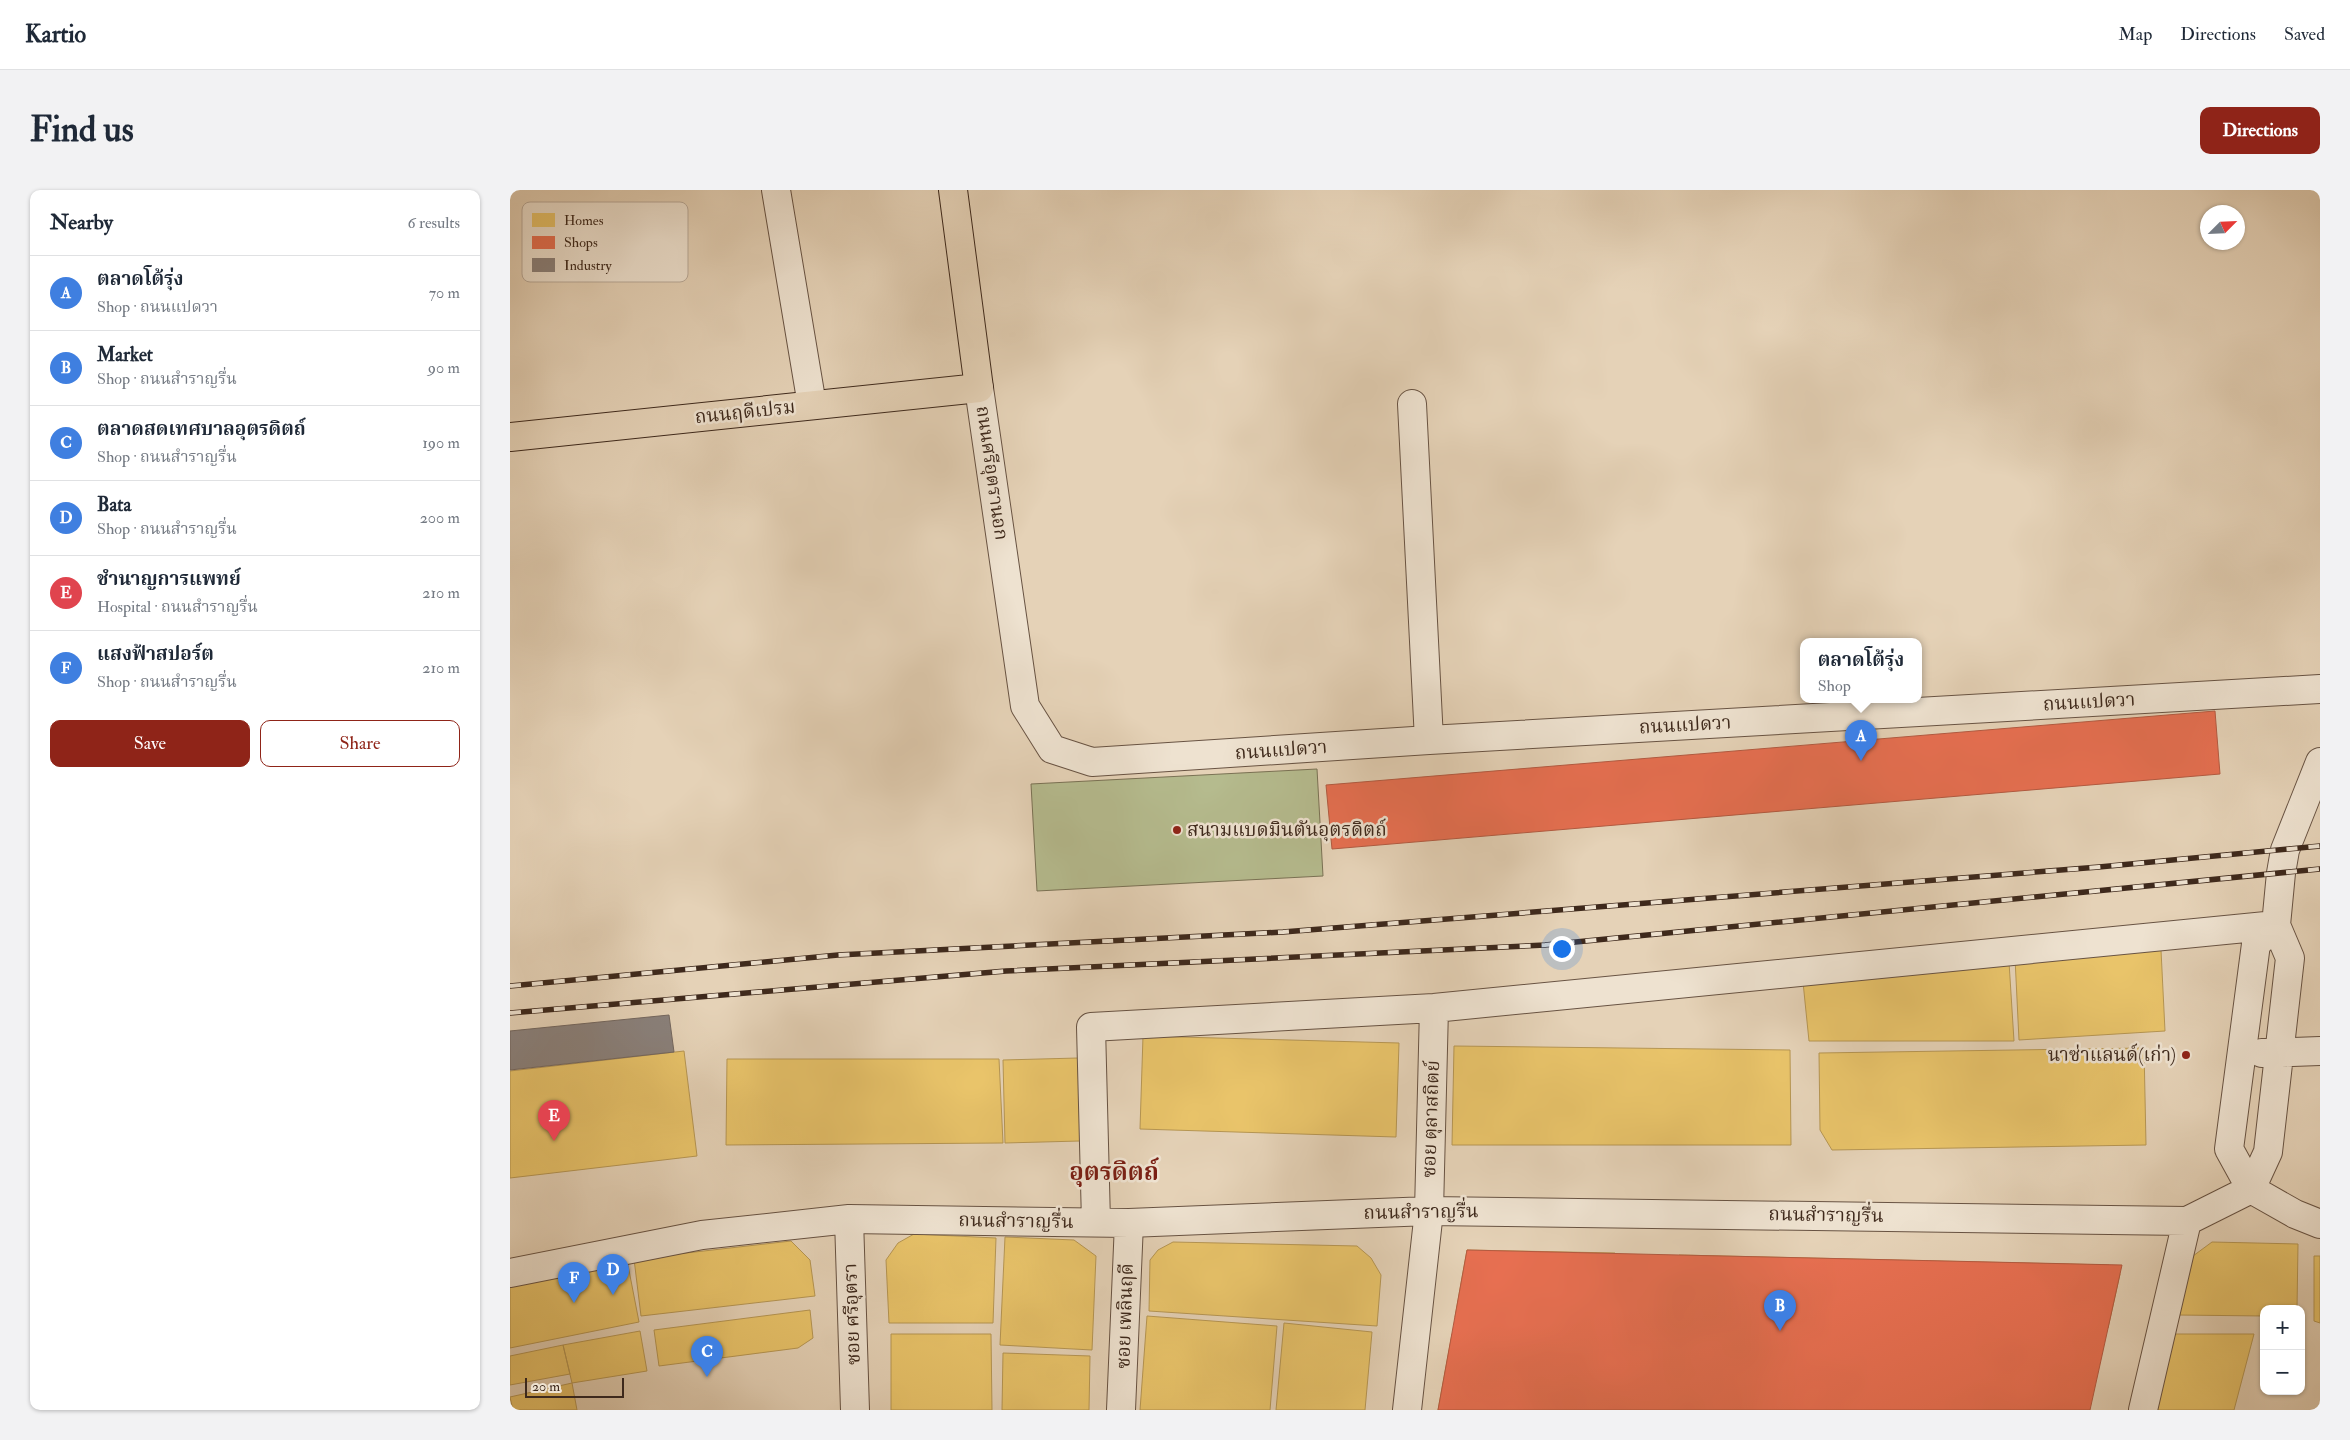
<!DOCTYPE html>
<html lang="en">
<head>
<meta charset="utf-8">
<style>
  :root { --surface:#fff; --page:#f2f2f3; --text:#1f2937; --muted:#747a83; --line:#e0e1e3; --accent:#8f2418 }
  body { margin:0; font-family:"IM FELL Double Pica","Noto Serif Thai",serif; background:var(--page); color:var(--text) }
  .controls { position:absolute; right:15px; bottom:15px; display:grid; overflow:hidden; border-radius:10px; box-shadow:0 1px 4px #0004 }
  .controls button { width:45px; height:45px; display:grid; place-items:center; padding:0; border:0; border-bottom:1px solid var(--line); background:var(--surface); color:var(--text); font:25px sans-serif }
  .compass { position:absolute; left:1690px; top:15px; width:45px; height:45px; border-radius:50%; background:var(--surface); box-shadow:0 1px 4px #0004; rotate:66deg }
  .scale { position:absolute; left:15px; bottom:12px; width:99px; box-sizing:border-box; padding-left:5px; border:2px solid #3e291c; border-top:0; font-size:14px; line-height:18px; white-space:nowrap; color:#3e291c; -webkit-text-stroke:4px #eee2d0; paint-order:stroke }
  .you { position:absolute; left:1051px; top:758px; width:18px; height:18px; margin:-12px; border:4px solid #fff; border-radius:50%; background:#1a73e8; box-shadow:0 0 0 8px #1a73e833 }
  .badge { display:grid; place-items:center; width:32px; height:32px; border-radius:50%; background:var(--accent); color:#fff; font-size:16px; font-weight:700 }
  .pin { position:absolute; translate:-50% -41px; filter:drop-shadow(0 1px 2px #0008) }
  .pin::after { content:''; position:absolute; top:26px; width:18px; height:15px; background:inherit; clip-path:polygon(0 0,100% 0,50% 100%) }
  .popup { position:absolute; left:1290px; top:448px; width:122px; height:65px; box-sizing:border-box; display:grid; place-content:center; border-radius:10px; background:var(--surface); filter:drop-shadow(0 1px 4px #0005); font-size:16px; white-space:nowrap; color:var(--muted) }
  .popup b { font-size:19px; color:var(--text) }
  .popup::after { content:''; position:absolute; left:50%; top:100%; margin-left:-10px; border:10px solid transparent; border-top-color:var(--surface) }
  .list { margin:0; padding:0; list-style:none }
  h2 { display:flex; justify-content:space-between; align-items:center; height:65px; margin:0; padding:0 20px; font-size:21px }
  h2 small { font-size:16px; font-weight:400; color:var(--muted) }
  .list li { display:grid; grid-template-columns:32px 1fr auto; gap:15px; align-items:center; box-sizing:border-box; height:75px; padding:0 20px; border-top:1px solid var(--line) }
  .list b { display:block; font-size:19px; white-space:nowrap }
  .list p { margin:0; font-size:16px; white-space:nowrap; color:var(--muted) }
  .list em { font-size:16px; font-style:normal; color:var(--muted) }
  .actions { display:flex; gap:10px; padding:15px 20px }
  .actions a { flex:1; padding:11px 0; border:1px solid var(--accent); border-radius:10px; text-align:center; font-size:18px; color:var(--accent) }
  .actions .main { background:var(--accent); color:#fff }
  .map { position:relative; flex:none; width:1810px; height:1220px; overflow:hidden; border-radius:10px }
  header { display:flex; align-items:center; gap:30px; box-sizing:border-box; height:70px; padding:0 25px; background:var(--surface); border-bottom:1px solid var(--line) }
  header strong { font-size:24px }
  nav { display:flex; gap:28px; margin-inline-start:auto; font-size:18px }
  .intro { display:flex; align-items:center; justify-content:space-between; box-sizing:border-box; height:120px; padding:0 30px }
  h1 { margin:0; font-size:35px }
  .button { padding:12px 22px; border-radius:10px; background:var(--accent); color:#fff; font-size:18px; font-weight:700 }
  main { display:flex; gap:30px; padding:0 30px }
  aside { flex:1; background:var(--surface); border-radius:10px; box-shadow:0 1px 4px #0004 }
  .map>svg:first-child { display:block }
  .green { fill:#b5bb8e; stroke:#7a7255 }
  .homes { fill:#e9c46a; stroke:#b69653 }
  .shops { fill:#e76f51; stroke:#b45a41 }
  .industry { fill:#8a817c; stroke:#73675f }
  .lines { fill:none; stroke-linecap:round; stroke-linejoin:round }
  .minor-casing { stroke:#685343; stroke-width:30 }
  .major-casing { stroke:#3e291c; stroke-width:30 }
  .minor { stroke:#eee2d0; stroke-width:28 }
  .major { stroke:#e5d2b7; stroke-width:28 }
  .rail-casing { stroke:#3e291c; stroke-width:5.5 }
  .rail { stroke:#eee2d0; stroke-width:4; stroke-dasharray:11; stroke-linecap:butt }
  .poi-dot { fill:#8f2418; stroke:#eee2d0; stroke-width:2 }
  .labels { text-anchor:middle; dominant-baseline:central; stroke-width:5; stroke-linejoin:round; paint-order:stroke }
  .street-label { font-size:19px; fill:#3e291c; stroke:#eee2d0 }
  .poi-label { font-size:19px; fill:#3e291c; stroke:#eee2d0; text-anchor:start }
  .district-label { font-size:24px; font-weight:bold; fill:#7a1f14; stroke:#eee2d0 }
  .key { fill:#eee2d0; stroke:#b9aa9a; stroke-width:1 }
  .key-label { font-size:14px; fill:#3e291c }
</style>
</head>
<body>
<header>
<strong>Kartio</strong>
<nav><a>Map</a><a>Directions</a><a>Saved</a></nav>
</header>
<div class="intro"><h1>Find us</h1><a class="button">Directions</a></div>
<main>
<aside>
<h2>Nearby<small>6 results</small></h2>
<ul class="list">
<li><span class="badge" style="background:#3f7fe0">A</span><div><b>ตลาดโต้รุ่ง</b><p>Shop · ถนนแปดวา</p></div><em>70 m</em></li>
<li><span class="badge" style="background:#3f7fe0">B</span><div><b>Market</b><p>Shop · ถนนสำราญรื่น</p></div><em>90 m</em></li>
<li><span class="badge" style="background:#3f7fe0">C</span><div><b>ตลาดสดเทศบาลอุตรดิตถ์</b><p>Shop · ถนนสำราญรื่น</p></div><em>190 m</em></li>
<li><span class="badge" style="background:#3f7fe0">D</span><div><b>Bata</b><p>Shop · ถนนสำราญรื่น</p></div><em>200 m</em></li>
<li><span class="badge" style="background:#e0444e">E</span><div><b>ชำนาญการแพทย์</b><p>Hospital · ถนนสำราญรื่น</p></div><em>210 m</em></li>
<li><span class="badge" style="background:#3f7fe0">F</span><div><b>แสงฟ้าสปอร์ต</b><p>Shop · ถนนสำราญรื่น</p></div><em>210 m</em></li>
</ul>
<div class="actions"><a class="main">Save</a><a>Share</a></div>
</aside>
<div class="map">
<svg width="1810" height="1220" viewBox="0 0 1810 1220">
  <rect width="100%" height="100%" fill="#e5d2b7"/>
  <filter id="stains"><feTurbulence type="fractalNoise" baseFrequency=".004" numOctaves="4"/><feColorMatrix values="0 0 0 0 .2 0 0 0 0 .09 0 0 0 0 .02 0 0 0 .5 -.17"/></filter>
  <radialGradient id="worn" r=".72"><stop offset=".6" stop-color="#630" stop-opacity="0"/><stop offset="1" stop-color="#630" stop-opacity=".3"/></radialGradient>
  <path class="green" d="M 807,579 L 813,686 L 527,701 L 521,594 Z"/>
  <path class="homes" d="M 1651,760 L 1655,841 L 1509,850 L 1505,768 Z
    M 1499,772 L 1504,851 L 1299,851 L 1293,792 Z
    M 633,846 L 889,853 L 886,947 L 630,939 Z
    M 944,856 L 1280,860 L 1281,955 L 942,955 Z
    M 1634,858 L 1636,955 L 1322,960 L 1310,940 L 1309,863 Z
    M 174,861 L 187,966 L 0,988 L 0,881 Z
    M 568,868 L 570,951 L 495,953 L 493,870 Z
    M 217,869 L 489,869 L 493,953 L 216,955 Z
    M 404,1044 L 486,1048 L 483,1133 L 379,1133 L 376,1070 L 388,1053 Z
    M 495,1047 L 564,1050 L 586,1066 L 582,1160 L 490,1155 Z
    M 281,1051 L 300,1070 L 305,1106 L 131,1126 L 124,1069 Z
    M 663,1052 L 847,1056 L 861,1068 L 871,1085 L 867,1136 L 639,1121 L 640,1070 L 648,1060 Z
    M 1702,1052 L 1788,1054 L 1787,1119 L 1754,1119 L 1754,1126 L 1668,1125 L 1683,1066 Z
    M 957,1060 L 1105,1063 L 1099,1129 L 945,1127 Z
    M 1169,1065 L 1599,1075 L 1610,1084 L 1598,1138 L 1168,1133 Z
    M 1804,1066 L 1810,1066 L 1810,1133 L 1804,1131 Z
    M 117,1070 L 129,1132 L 0,1158 L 0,1093 Z
    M 300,1120 L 303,1148 L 288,1158 L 149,1176 L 144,1140 Z
    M 637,1126 L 767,1136 L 760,1220 L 630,1220 Z
    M 774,1133 L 862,1142 L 855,1220 L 766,1220 Z
    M 130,1141 L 137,1181 L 62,1193 L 53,1155 Z
    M 381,1144 L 481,1144 L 482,1220 L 381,1220 Z
    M 942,1144 L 1012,1151 L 1001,1220 L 928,1220 Z
    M 1665,1144 L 1744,1144 L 1724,1220 L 1645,1220 Z
    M 1095,1151 L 1085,1220 L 1014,1220 L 1025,1152 Z
    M 53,1155 L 60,1184 L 0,1195 L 0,1166 Z
    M 493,1163 L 580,1166 L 579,1220 L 492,1220 Z
    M 62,1193 L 67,1220 L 3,1220 L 0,1207 Z"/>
  <path class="shops" d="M 1705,521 L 1710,584 L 822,659 L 816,595 Z
    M 957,1060 L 1169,1065 L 1612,1075 L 1580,1220 L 928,1220 Z"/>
  <path class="industry" d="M 159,825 L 164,862 L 0,880 L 0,841 Z"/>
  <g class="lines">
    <defs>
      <path id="minor" d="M 266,0 L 302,215
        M 469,198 L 515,516 L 542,559 L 582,572 L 919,550 L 1810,499
        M 902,214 L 919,550
        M 1752,863 L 1810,861
        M 1741,999 L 1758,962 L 1780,768 L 1766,735 L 1771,683 L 1775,660 L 1810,572
        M 1741,999 L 1719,959 L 1746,754 L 1766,735
        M 1741,999 L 1785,1024 L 1810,1034
        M 339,1029 L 345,1220
        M 586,1032 L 581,837 L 924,818 L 1766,735
        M 0,1083 L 192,1045 L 339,1029 L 619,1033 L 919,1021 L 1677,1031 L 1741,999
        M 611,1220 L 619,1033
        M 897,1220 L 919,1021 L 924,818
        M 1633,1220 L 1677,1031"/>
      <path id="major" d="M 0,247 L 469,198 L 443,0"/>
    </defs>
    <use href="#minor" class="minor-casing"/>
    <use href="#major" class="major-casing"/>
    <use href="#minor" class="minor"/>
    <use href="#major" class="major"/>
    <defs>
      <path id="rail" d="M 0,796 L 328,765 L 773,742 L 1589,677 L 1810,656
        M 0,823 L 496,781 L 1035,755 L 1810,679"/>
    </defs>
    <use href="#rail" class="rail-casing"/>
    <use href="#rail" class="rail"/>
  </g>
  <g class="poi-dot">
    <circle cx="667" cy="640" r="5"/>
    <circle cx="1676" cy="865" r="5"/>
  </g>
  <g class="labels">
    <g class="street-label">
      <text transform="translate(235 222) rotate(-6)">ถนนฤดีเปรม</text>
      <text transform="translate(482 283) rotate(82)">ถนนศรีอุตรานอก</text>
      <text transform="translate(1579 512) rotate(-3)">ถนนแปดวา</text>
      <text transform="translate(1175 535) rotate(-3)">ถนนแปดวา</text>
      <text transform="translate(771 560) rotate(-4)">ถนนแปดวา</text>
      <text transform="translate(921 929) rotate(-88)">ซอย ตุลาสถิตย์</text>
      <text transform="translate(911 1022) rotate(-1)">ถนนสำราญรื่น</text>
      <text transform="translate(1316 1025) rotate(1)">ถนนสำราญรื่น</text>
      <text transform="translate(506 1031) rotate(1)">ถนนสำราญรื่น</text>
      <text transform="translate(342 1124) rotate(-92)">ซอย ศรีอุตรา</text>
      <text transform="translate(615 1126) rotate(-88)">ซอย เพลินฤดี</text>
    </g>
    <g class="poi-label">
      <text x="677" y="640">สนามแบดมินตันอุตรดิตถ์</text>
      <text x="1666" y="865" text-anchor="end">นาซ่าแลนด์(เก่า)</text>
    </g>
    <g class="district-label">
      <text x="604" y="982">อุตรดิตถ์</text>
    </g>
  </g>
  <rect x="12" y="12" width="166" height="80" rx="8" class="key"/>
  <rect x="22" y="23" width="23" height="14" fill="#e9c46a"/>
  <rect x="22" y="46" width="23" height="13" fill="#e76f51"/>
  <rect x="22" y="68" width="23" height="14" fill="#8a817c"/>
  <g class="key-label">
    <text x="54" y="35">Homes</text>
    <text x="54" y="57">Shops</text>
    <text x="54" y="80">Industry</text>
  </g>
  <rect width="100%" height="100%" filter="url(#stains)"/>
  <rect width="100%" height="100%" fill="url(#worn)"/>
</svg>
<div class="controls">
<button>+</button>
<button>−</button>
</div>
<svg class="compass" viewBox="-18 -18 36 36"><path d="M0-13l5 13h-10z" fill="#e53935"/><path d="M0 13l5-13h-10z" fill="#747a83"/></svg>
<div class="scale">20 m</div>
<div class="you"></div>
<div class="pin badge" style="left:1351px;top:571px;background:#3f7fe0">A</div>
<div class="popup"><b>ตลาดโต้รุ่ง</b>Shop</div>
<div class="pin badge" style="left:1270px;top:1141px;background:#3f7fe0">B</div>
<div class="pin badge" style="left:197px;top:1187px;background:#3f7fe0">C</div>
<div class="pin badge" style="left:103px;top:1105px;background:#3f7fe0">D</div>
<div class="pin badge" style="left:44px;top:951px;background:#e0444e">E</div>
<div class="pin badge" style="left:64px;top:1113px;background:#3f7fe0">F</div>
</div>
</main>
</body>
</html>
